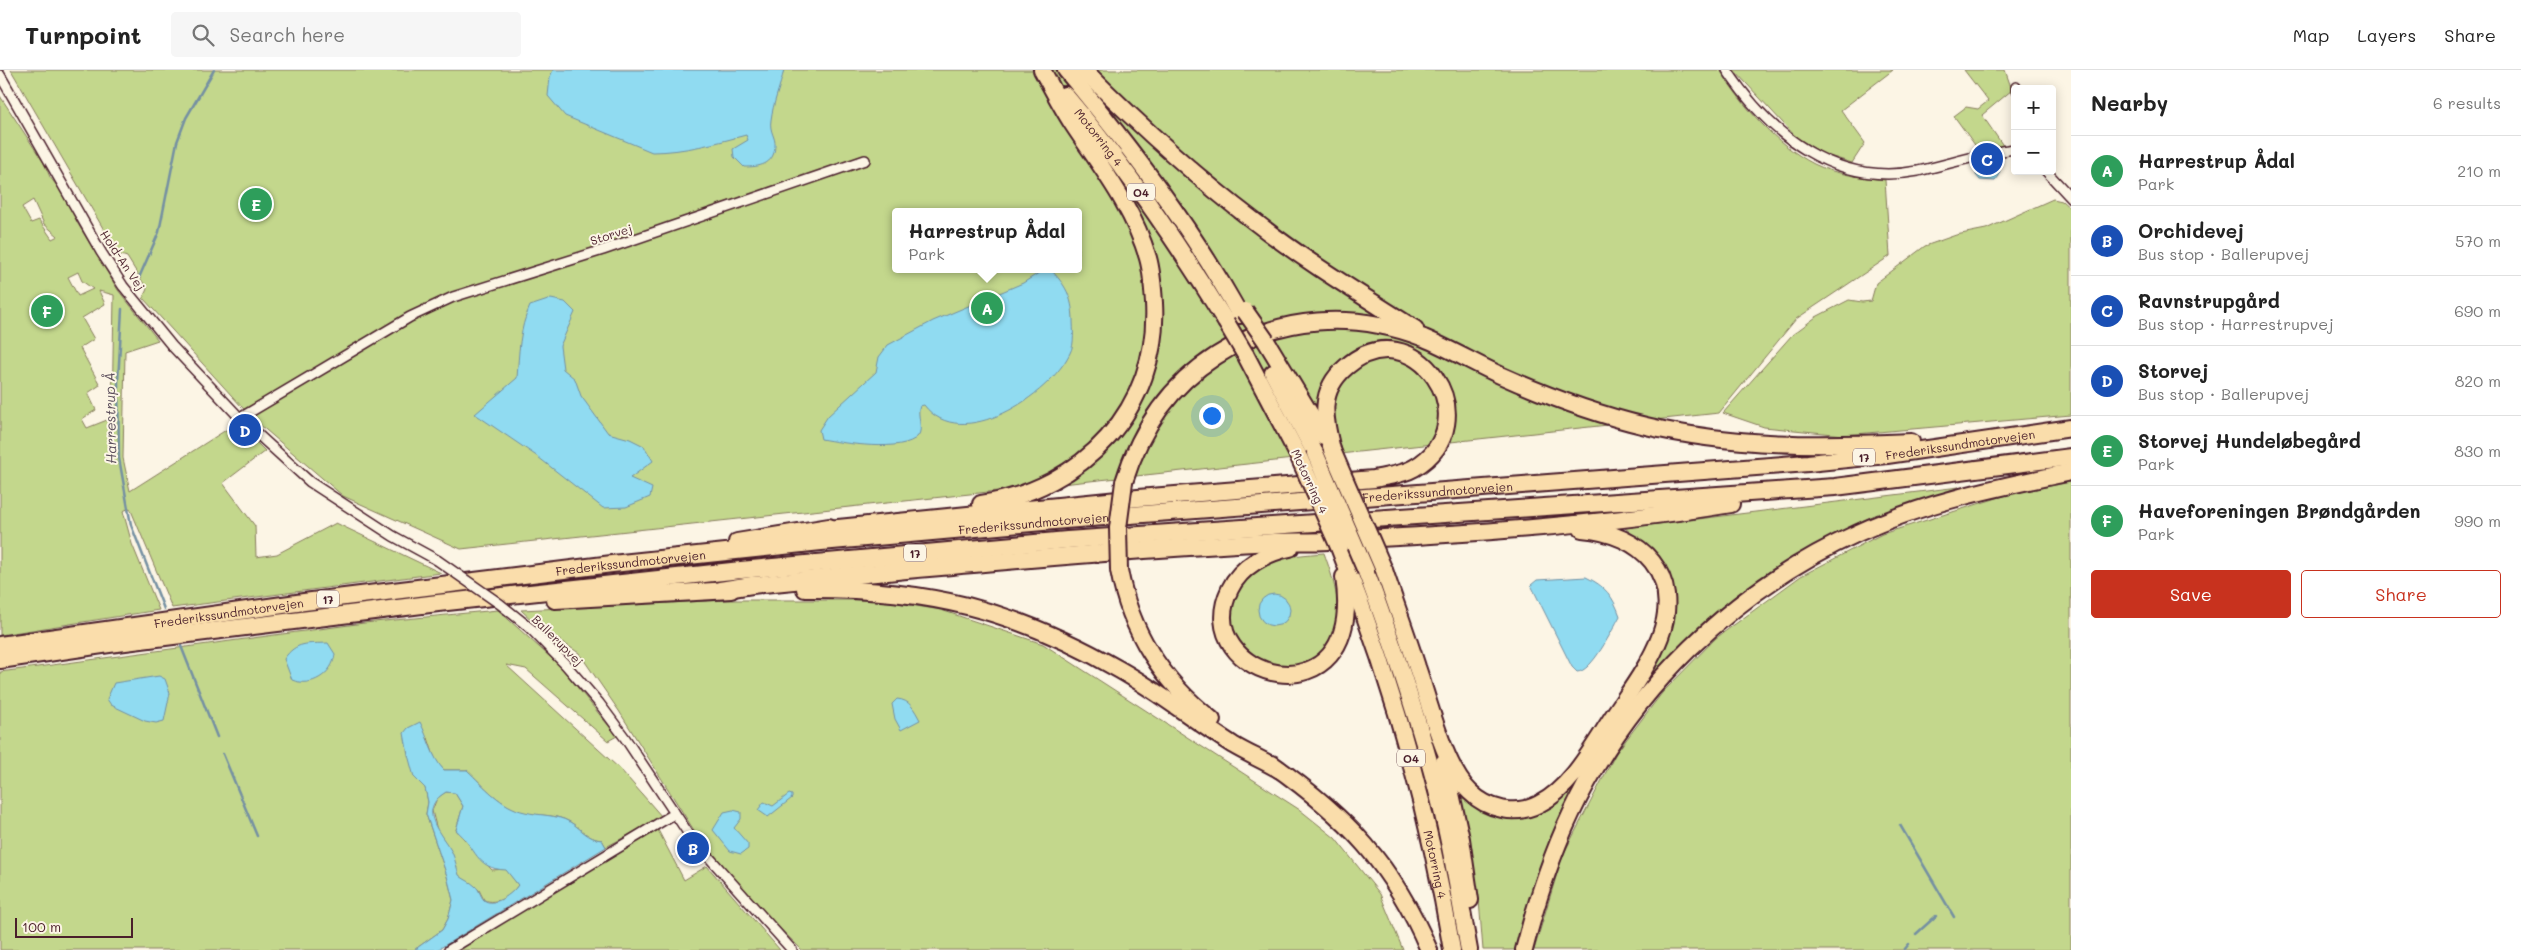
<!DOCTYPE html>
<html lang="en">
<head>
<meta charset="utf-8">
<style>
  :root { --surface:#fff; --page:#f6f6f6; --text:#222; --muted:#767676; --line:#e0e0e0; --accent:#c8321e }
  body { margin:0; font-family:Mali,sans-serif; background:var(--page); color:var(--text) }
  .controls { position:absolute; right:15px; top:15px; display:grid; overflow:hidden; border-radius:5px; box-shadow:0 2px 12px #0003 }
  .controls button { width:45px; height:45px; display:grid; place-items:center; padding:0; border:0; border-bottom:1px solid var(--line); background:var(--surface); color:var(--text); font:25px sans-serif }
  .scale { position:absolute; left:15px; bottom:12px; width:118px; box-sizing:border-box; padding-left:5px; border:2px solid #4a1f2b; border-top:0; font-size:14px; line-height:18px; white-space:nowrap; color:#4a1f2b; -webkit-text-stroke:4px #fcf5e5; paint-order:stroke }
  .you { position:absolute; left:1211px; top:345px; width:18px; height:18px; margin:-12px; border:4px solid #fff; border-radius:50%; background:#1a73e8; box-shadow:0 0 0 8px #1a73e833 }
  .badge { display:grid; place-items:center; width:32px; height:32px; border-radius:50%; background:var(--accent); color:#fff; font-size:16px; font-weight:700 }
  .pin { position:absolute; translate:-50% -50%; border:2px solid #fff; box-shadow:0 1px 5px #0006 }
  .popup { position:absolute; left:892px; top:138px; width:190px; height:65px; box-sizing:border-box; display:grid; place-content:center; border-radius:5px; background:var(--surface); filter:drop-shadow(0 1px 4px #0005); font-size:16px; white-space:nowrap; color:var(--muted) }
  .popup b { font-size:19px; color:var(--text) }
  .popup::after { content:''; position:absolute; left:50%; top:100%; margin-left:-10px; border:10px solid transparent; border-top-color:var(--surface) }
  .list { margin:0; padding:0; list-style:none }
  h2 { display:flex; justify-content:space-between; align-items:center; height:65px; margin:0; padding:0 20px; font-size:21px }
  h2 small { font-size:16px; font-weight:400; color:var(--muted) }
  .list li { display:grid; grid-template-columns:32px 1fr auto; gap:15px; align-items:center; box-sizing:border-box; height:70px; padding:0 20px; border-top:1px solid var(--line) }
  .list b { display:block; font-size:19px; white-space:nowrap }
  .list p { margin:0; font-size:16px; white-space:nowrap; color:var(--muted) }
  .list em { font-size:16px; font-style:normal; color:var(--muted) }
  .actions { display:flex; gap:10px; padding:15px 20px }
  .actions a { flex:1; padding:11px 0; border:1px solid var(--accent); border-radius:5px; text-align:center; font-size:18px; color:var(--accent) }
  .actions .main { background:var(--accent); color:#fff }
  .icon { flex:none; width:28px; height:28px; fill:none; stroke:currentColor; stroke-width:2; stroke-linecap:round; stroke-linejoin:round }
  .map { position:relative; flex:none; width:2071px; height:880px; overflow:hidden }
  header { display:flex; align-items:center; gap:30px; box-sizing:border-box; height:70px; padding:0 25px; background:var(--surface); border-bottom:1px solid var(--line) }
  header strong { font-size:24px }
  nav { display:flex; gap:28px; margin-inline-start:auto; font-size:18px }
  .search { width:350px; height:45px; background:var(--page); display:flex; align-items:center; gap:12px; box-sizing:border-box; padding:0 18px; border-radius:5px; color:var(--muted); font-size:19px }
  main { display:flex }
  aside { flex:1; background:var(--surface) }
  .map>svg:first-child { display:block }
  .green { fill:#c3d78c; stroke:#867b5c; fill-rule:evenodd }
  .water { fill:#90dbf1; stroke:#7490a2; fill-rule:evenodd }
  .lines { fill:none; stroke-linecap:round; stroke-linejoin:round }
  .stream { stroke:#7490a2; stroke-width:2.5 }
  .street-casing { stroke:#4a1f2b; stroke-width:12 }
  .highway-casing { stroke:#4a1f2b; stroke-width:20 }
  .street { stroke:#fcf5e5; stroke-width:9 }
  .highway { stroke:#faddab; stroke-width:16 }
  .street-bridge-casing { stroke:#4a1f2b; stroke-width:12; stroke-linecap:butt }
  .highway-bridge-casing { stroke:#4a1f2b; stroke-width:20; stroke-linecap:butt }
  .street-bridge { stroke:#fcf5e5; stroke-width:9 }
  .highway-bridge { stroke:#faddab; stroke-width:16 }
  .labels { text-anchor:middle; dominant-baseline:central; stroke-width:4; stroke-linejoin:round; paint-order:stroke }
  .shield { fill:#fcf5e5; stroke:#7f5f63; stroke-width:1 }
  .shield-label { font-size:11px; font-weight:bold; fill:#4a1f2b }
  .street-label { font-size:12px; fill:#4a1f2b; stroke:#fcf5e5 }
  .water-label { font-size:14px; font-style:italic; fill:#5c4e5c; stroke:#fcf5e5 }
</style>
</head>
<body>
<header>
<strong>Turnpoint</strong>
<div class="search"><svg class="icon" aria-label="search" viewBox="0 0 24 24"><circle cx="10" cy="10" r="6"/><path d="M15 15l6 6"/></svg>Search here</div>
<nav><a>Map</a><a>Layers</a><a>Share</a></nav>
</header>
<main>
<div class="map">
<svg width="2071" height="880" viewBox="0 0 2071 880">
  <rect width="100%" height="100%" fill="#fcf5e5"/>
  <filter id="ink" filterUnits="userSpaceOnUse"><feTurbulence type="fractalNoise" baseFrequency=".02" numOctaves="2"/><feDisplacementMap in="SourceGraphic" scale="10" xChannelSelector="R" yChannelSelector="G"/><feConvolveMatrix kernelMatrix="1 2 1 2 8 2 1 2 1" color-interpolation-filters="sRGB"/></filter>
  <g filter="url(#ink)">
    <path class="green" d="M 11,0 L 1720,0 C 1743,36 1775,74 1814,94 C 1836,105 1862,107 1885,110 L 1890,186 L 1796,249 L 1719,343 L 461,479 L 343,426 L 252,348 L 143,228 L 147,219 L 127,187 L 118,184 ZM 896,142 L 1078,142 L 1078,199 L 896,199 Z
      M 1734,0 L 1893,0 L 1841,40 L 1865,73 L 1852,93 L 1823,84 L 1795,66 Z
      M 1964,0 L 2005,0 L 2012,20 L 1982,45 L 2004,77 L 1980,82 L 1954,46 L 1966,37 L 1978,39 L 1988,31 Z
      M 0,26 L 44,93 L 50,107 L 63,124 L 78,154 L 118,220 L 158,270 L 125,281 L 123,388 L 130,421 L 237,353 L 265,381 L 223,413 L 255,456 L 256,487 L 277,484 L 336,453 L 441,503 L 172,538 L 130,438 L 123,441 L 132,474 L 159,540 L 0,565 ZM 33,130 L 44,154 L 58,166 L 52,169 L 39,150 L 31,153 L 22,137 ZM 78,202 L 82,211 L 93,219 L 78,226 L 68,207 ZM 99,221 L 114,225 L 112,348 L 87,358 L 82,349 L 96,340 L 88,323 L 100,315 L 80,278 L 94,269 L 82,248 L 105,234 Z
      M 2053,129 L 2062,131 L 2071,139 L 2071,345 L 1844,365 L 1764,357 L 1723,343 L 1792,265 L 1816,247 L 1849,230 L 1862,232 L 1871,231 L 1876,213 L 1925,176 L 1956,165 L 1986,159 Z
      M 2071,412 L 2071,880 L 1534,880 L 1562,787 L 1616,683 L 1662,623 L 1716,568 L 1801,506 L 1882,464 L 2010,424 Z
      M 1959,417 L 1864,450 L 1764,507 L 1728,536 L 1579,714 L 1519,880 L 1483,880 L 1479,830 L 1456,714 L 1485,743 L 1524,748 L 1560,728 L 1669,546 L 1646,475 L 1625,458 Z
      M 1324,483 C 1332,505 1343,538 1336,562 C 1334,569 1327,575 1322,580 C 1312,590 1300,597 1286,599 C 1261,601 1229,570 1229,546 C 1229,539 1234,530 1237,524 C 1254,487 1288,486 1324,483 Z
      M 729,530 L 879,530 L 941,540 L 1043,574 L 1300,740 L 1335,768 L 1380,824 L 1403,880 L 802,880 L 764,843 L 695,762 L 619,641 L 579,583 L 539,557 L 521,540 Z
      M 498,540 L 560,596 L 617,666 L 608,671 L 526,599 L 506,595 L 621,700 L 662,747 L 606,777 L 602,770 C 587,769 582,759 570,752 C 556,744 540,746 525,743 C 501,737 484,716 467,700 L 444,700 L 436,692 L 428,668 L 414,707 L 425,717 L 428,732 L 426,744 L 447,806 L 453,830 L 448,849 L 442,860 L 414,880 L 0,880 L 0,602 L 364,553 Z
      M 446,722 L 455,723 L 463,736 L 456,760 L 492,800 L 506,799 L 518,815 C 511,826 497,835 484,830 L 479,820 L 458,805 L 452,783 L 437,760 L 432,741 L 437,728 Z
      M 658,760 L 684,810 L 707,796 L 780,880 L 457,880 Z"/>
    <path class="water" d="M 553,0 L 784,0 C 780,17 773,33 771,50 C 769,62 776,67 775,76 C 774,95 759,97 744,97 L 734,87 L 733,79 L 748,70 L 746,65 C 716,73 684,82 652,82 L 565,46 L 548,26 L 550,7 Z
      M 1989,93 L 1995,93 L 2000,98 L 1999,106 L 1995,111 L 1980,110 L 1976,105 L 1977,99 Z
      M 1045,199 L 1050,199 C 1066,215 1072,227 1073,249 C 1073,259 1075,274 1070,283 C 1050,325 961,384 924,335 L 920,336 C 916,344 924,359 918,366 C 903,383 842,373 821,369 L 819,360 L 828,346 L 876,302 L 879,287 L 888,275 L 933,251 L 1023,213 Z
      M 551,229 L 565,232 L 575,242 L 560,276 L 563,299 L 575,309 L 581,326 L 608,363 L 630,369 L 644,376 L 653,391 L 630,408 L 652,418 L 650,427 L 626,437 L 603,438 L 538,387 L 475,344 L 517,308 C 519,284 519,259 530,236 Z
      M 1586,507 C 1605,516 1613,526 1620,546 C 1612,560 1592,602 1577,602 L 1572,597 L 1531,515 L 1537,510 Z
      M1258 540a16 16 0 1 1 32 0a16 16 0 1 1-32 0Z
      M 328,573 L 335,584 C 333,604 311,618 292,610 L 284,589 C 296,571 308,574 328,573 Z
      M 159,606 L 165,609 L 170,623 L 164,651 L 156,653 L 145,651 L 111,635 L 107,629 L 114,613 Z
      M 897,629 C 910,630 914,639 920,650 L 901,660 L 895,649 L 892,634 Z
      M 420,652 C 428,667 432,688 444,700 L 467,700 C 484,716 501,737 525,742 C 540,746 556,744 570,752 C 582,759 587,769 602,770 L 606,777 L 437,880 L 414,880 L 442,860 L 448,849 L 453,830 L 447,806 L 426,744 L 428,732 L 425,718 L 414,707 L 408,685 L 404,663 L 408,658 ZM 446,722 L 455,723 L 463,736 L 456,760 C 477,778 475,799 506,800 L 518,815 C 513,823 494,838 484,830 C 480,826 480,820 475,816 C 470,811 464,810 459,805 C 457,798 455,789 452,782 C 441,763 416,740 446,722 Z
      M 789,724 L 792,725 L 792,728 L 768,747 L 758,740 L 764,732 L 773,736 Z
      M 733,740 L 741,742 L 741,749 L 734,758 L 748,774 L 748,779 L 741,784 L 730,781 L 713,760 L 724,742 Z"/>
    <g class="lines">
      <path class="stream" d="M 138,210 L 159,162 L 177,72 L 186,48 L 214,0
        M 122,239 L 118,312 L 119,388 L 131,455 L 164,539
        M 181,576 L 217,667
        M 223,684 L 257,766
        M 1900,755 L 1954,847
        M 1916,864 L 1936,846
        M 1904,880 L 1909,874"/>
      <defs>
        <path id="street" d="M 1727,0 C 1770,65 1835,117 1918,101 C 1950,94 1982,83 2015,79
          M 0,5 L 101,182 L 123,216 L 172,276 L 240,348 L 310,412 L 393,466 L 437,490
          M 2016,17 L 2016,19
          M 2046,101 L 2071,128
          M 240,348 L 410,247 L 453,227 L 603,180 L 865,90
          M 530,558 L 565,594 L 599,633 L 625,668 L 690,766 L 792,880
          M 449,880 L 674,744"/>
        <g id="highway">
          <path d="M 1066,0 C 1130,77 1191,157 1240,245"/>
          <path d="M 1084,0 C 1138,54 1193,105 1254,151 C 1305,191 1360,224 1415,259"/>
          <path id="s1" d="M 1065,25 C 1125,96 1177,172 1226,252"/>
          <path d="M 1266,271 L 1324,367"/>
          <path d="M 1245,284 L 1298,385"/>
          <path d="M 1273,303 L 1315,383"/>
          <path d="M 1124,412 C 1140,360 1169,316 1216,286 C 1279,245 1354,241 1424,268 C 1450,279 1474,293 1500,305 C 1547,326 1595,344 1646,356 C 1734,377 1821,376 1911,372"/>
          <path d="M 981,434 C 1083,419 1160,338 1154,233 C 1153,218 1152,202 1148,188 C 1133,137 1101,97 1072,53 C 1061,36 1052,18 1042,0"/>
          <path d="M 818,460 L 1138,428 L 1374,409 C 1387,406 1402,405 1414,398 C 1493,351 1413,237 1346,297 C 1318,321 1324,348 1332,380"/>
          <path d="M 737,472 L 829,457"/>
          <path id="s2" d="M 1339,477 C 1391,608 1429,741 1452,880"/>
          <path d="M 1290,478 C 1266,483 1241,496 1230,519 C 1186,609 1367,658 1344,507"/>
          <path d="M 1119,500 C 1130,561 1163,612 1212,650"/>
          <path d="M 1384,500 C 1395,533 1407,565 1417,597 C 1429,631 1444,697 1470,722 C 1488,740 1516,746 1539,734 C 1571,718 1593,677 1612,648 C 1629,622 1649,596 1660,567 C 1683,505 1642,464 1582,459"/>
          <path d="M 1366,501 C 1396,582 1424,664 1444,749 C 1454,792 1461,836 1469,880"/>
          <path d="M 805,519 C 926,518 1014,539 1120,600 C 1159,622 1195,651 1233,675 C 1248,684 1265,691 1280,700"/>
          <path d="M 720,520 L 752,515 C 925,498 1099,481 1274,472 C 1292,471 1310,472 1328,471 C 1462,464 1598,456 1731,434"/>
          <path d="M 555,530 L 731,520"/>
          <path id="s3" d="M 0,575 L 304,532 L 612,494 L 821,472 L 1065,450 L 1808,393 L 1887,385 L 2071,358"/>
          <path d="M 0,590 L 109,574 L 438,533 L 741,500 L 1067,470 L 1835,417 L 2071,387"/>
          <path d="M 1444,692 L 1461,769 L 1470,830"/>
          <path d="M 1272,694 C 1347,747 1393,795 1429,880"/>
          <path d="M 1524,880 C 1536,833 1550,788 1571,744 C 1629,621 1734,519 1858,463 C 1925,432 1999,417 2071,402"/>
        </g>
      </defs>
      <use href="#street" class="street-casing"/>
      <use href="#highway" class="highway-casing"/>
      <use href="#street" class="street"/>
      <use href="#highway" class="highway"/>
      <defs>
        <path id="street-bridge" d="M 437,490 L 500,534 L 530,558"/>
        <path id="highway-bridge" d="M 1245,241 L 1266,271
          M 1226,252 L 1245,284
          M 1332,380 L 1384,500
          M 1315,383 L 1366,501
          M 1298,385 L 1339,477
          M 1119,500 L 1118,458 L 1124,412"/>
      </defs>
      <use href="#street-bridge" class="street-bridge-casing"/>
      <use href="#highway-bridge" class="highway-bridge-casing"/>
      <use href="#street-bridge" class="street-bridge"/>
      <use href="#highway-bridge" class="highway-bridge"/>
    </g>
  </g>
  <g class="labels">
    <g class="shield">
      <rect x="1127" y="113.5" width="28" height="17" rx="4"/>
      <rect x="1853" y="378.5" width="22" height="17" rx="4"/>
      <rect x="904" y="474.5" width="22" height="17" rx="4"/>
      <rect x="317" y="520.5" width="22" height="17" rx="4"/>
      <rect x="1397" y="679.5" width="28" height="17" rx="4"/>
    </g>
    <g class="shield-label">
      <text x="1141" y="122">O4</text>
      <text x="1864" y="387">17</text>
      <text x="915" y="483">17</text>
      <text x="328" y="529">17</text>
      <text x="1411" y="688">O4</text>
    </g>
    <g class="street-label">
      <text stroke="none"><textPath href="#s1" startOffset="54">Motorring 4</textPath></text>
      <text transform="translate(611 164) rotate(-18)">Storvej</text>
      <text transform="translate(123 190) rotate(56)">Hold-An Vej</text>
      <text stroke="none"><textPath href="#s3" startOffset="1971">Frederikssundmotorvejen</textPath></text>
      <text transform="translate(1310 411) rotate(65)">Motorring 4</text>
      <text stroke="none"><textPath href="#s3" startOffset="1446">Frederikssundmotorvejen</textPath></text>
      <text stroke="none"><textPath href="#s3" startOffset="1041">Frederikssundmotorvejen</textPath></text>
      <text stroke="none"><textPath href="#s3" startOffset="636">Frederikssundmotorvejen</textPath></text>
      <text stroke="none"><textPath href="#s3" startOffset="231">Frederikssundmotorvejen</textPath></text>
      <text transform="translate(558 570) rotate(45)">Ballerupvej</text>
      <text stroke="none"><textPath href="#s2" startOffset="332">Motorring 4</textPath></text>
    </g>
    <g class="water-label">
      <text transform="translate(110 348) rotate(-91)">Harrestrup Å</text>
    </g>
  </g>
</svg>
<div class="controls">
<button>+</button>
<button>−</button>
</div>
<div class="scale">100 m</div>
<div class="you"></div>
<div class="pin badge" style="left:987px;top:238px;background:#2e9e5b">A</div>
<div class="popup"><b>Harrestrup Ådal</b>Park</div>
<div class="pin badge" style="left:693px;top:778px;background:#1a4fb4">B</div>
<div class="pin badge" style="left:1987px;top:89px;background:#1a4fb4">C</div>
<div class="pin badge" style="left:245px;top:360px;background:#1a4fb4">D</div>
<div class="pin badge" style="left:256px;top:134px;background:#2e9e5b">E</div>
<div class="pin badge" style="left:47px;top:241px;background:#2e9e5b">F</div>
</div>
<aside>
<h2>Nearby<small>6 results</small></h2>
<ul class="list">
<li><span class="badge" style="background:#2e9e5b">A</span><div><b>Harrestrup Ådal</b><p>Park</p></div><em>210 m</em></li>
<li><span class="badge" style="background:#1a4fb4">B</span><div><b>Orchidevej</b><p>Bus stop · Ballerupvej</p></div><em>570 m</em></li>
<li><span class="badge" style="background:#1a4fb4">C</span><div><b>Ravnstrupgård</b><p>Bus stop · Harrestrupvej</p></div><em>690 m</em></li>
<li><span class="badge" style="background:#1a4fb4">D</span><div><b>Storvej</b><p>Bus stop · Ballerupvej</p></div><em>820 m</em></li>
<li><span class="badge" style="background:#2e9e5b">E</span><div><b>Storvej Hundeløbegård</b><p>Park</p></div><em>830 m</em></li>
<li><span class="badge" style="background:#2e9e5b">F</span><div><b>Haveforeningen Brøndgården</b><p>Park</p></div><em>990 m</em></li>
</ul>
<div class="actions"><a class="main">Save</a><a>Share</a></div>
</aside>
</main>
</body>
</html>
